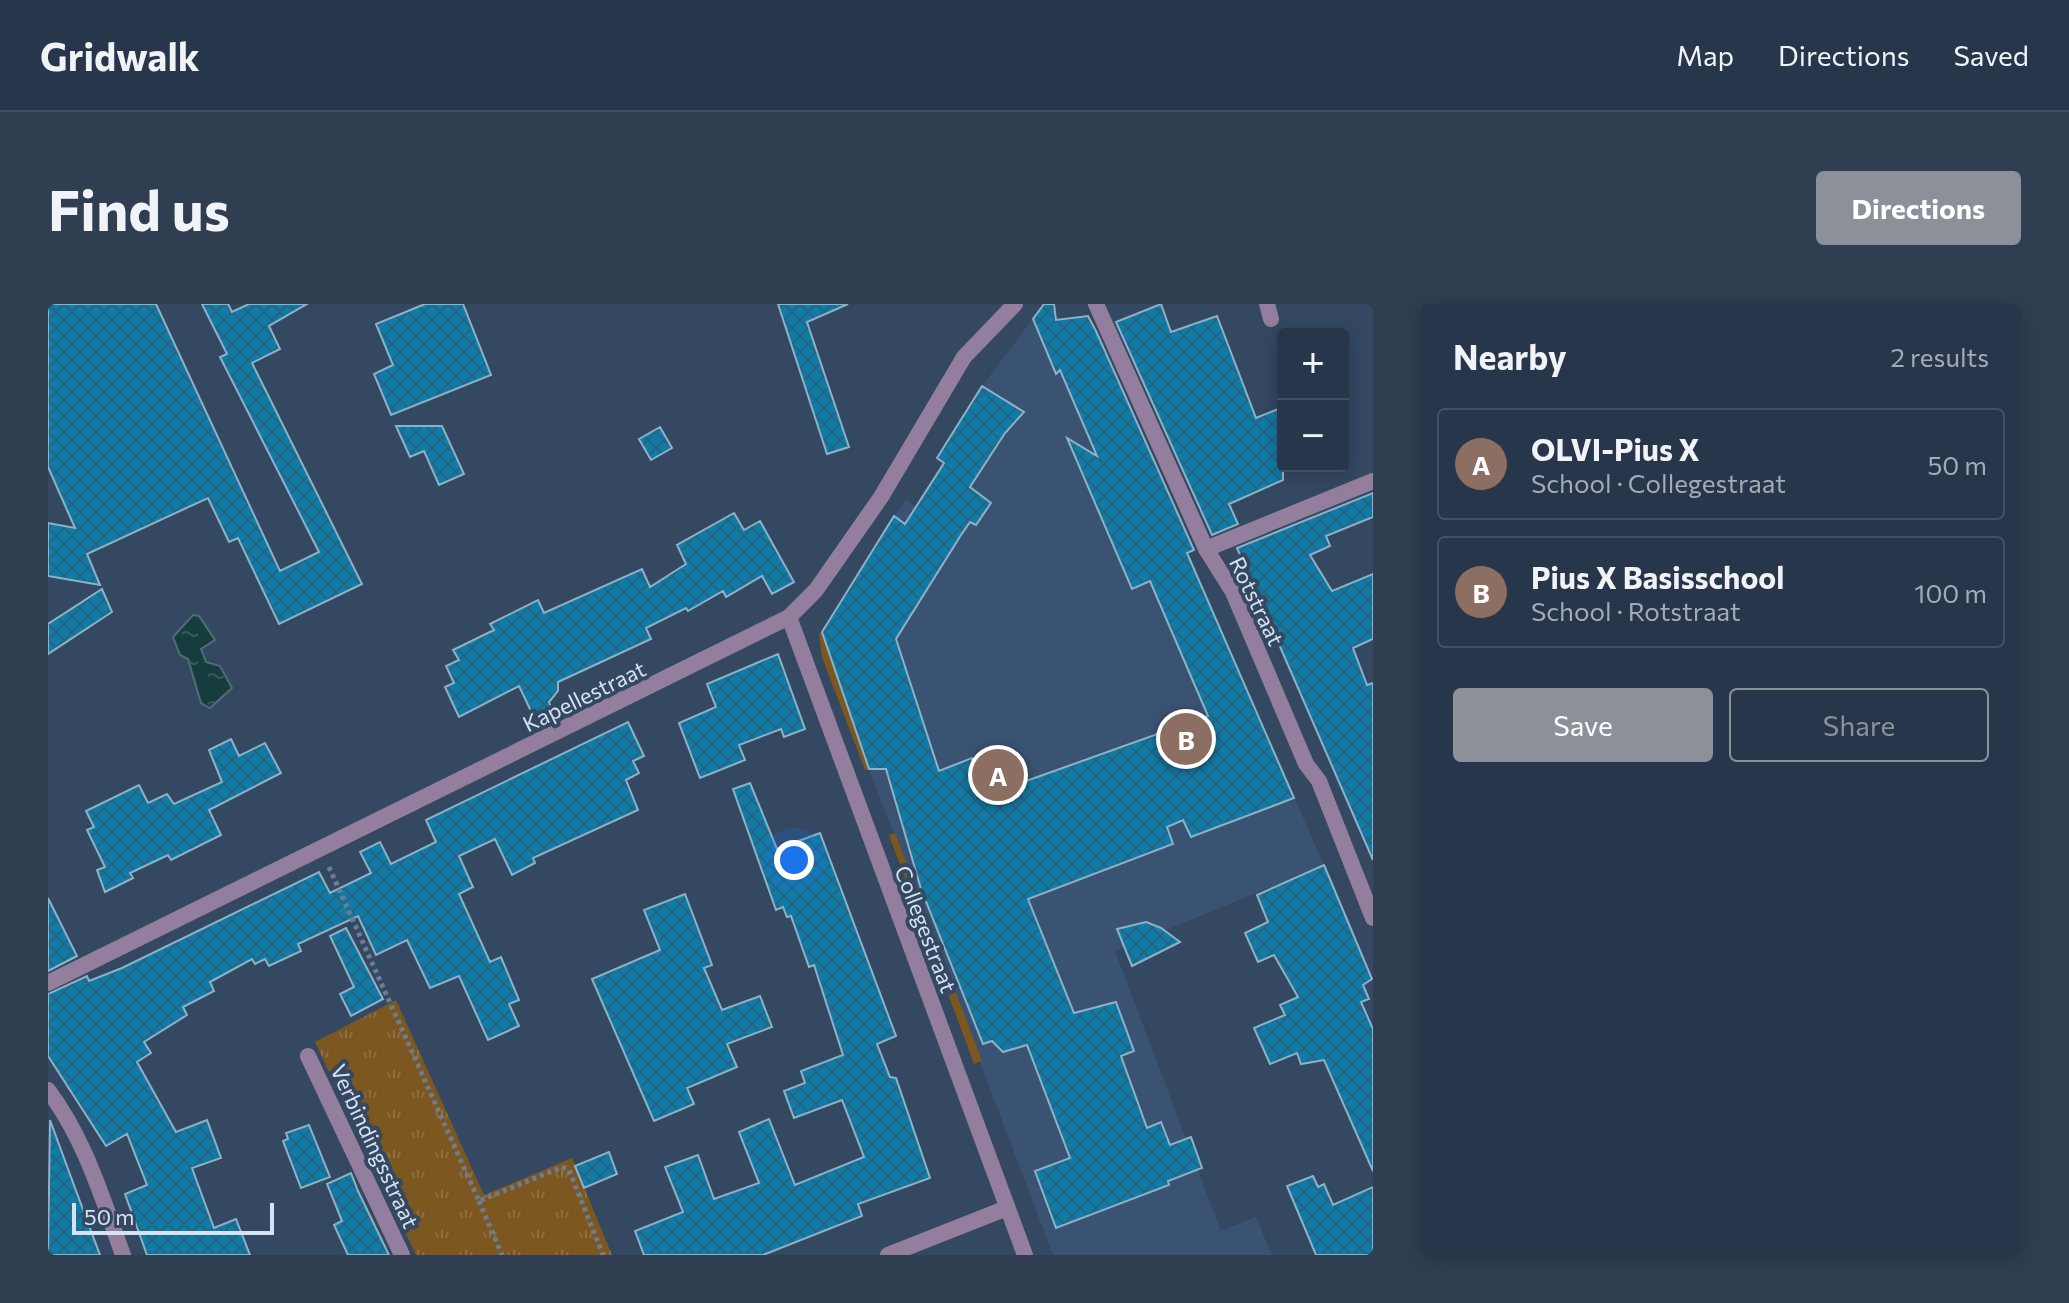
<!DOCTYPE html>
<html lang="en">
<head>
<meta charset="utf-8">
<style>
  :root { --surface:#27364a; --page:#2f3e51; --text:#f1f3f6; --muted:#a4abb5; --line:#435062; --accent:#8c9099 }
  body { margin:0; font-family:Commissioner,sans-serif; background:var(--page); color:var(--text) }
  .controls { position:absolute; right:24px; top:24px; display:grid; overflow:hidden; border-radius:8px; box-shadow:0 4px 20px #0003 }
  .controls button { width:72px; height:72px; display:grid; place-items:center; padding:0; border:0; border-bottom:2px solid var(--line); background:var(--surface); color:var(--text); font:40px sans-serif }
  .scale { position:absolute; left:24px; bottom:20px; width:202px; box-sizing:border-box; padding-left:8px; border:4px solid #d6e2f2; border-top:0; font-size:22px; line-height:28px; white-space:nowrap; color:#d6e2f2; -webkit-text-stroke:6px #344862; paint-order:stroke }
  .you { position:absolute; left:746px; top:556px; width:28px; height:28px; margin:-20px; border:6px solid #fff; border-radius:50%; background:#1a73e8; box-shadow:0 0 0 12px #1a73e833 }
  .badge { display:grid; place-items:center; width:52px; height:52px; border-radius:50%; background:var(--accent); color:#fff; font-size:26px; font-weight:700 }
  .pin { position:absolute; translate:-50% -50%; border:4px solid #fff; box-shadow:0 2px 8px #0006 }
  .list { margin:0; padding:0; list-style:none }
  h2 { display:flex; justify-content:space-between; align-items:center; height:104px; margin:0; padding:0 32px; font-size:34px }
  h2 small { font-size:26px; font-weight:400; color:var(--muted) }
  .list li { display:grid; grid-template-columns:52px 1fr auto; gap:24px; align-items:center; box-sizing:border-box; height:112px; margin:0 16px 16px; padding:0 16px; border:2px solid var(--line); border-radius:8px }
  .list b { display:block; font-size:30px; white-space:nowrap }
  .list p { margin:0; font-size:26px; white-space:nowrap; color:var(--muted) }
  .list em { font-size:26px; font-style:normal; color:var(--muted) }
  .actions { display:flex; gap:16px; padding:24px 32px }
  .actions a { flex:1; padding:18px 0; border:2px solid var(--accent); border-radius:8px; text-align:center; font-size:28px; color:var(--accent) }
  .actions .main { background:var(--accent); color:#fff }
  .map { position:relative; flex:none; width:1325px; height:951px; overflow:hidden; border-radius:8px }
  header { display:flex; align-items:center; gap:48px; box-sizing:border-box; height:112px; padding:0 40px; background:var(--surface); border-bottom:2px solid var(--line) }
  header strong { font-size:38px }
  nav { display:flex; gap:44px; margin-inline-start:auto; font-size:28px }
  .intro { display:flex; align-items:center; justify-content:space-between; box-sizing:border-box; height:192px; padding:0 48px }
  h1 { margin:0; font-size:56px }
  .button { padding:20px 36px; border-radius:8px; background:var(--accent); color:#fff; font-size:28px; font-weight:700 }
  main { display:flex; gap:48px; padding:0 48px }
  aside { flex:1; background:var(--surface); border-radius:8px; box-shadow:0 4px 20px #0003 }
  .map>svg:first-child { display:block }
  .built { fill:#3a5372 }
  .green { fill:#7c571f }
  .park { fill:url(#park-tufts) }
  .water { fill:url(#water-ripples); stroke:#4f6e73; stroke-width:2 }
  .building { fill:url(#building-cross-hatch); stroke:#8db2c8; stroke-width:2 }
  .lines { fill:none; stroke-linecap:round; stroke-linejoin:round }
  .path { stroke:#6c7d94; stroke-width:5; stroke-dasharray:4 4; stroke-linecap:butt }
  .lane { stroke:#937f9d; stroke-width:16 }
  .street { stroke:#937f9d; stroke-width:16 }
  .labels { text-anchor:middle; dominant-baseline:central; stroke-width:8; stroke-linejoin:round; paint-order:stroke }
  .street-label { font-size:22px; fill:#d6e2f2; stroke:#344862 }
</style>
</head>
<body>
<header>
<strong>Gridwalk</strong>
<nav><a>Map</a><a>Directions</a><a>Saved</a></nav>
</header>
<div class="intro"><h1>Find us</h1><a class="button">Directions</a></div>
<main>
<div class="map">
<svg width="1325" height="951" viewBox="0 0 1325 951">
  <defs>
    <pattern id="park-tufts" width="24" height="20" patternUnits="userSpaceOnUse" patternTransform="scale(2)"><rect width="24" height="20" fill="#7c571f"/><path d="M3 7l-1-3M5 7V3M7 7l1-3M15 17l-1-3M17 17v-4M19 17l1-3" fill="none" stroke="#8e6f40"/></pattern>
    <pattern id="water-ripples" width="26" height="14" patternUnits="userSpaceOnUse" patternTransform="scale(2)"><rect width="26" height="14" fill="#153d3d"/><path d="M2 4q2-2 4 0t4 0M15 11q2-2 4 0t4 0" fill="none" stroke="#36595a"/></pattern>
    <pattern id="building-cross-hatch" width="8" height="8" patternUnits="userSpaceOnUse" patternTransform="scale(2)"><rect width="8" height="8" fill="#117ba8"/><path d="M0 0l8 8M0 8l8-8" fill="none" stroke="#246582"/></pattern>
  </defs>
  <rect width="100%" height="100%" fill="#344862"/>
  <path class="built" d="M 996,0 L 1006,0 L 1007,13 L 1016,16 L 1040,11 L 1113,191 L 1276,561 L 1067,647 L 1173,927 L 1208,913 L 1224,951 L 1005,951 L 821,465 L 774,328 L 846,212 L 858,196 L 868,202 L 895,159 L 889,154 L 934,82 Z"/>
  <path class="green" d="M 771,329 L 774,329 L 821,465 L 817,466 L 774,353 Z
    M 847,529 L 934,757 L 926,760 L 841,531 Z"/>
  <path class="park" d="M 348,696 L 436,891 L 524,854 L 564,951 L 368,951 L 267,738 Z"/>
  <path class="water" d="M 145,311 L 151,312 L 167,336 L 153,345 L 158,358 L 172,362 L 184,384 L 162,404 L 153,399 L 140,355 L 132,351 L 125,333 Z"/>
  <path class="building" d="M 0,0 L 108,0 L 232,267 L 271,248 L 172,53 L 179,50 L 154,0 L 180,0 L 184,8 L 201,0 L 259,0 L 221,22 L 232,45 L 204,59 L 314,280 L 231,320 L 190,234 L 181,238 L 160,194 L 39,250 L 52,281 L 0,272 L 0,219 L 27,224 L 0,163 Z
    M 377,0 L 415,0 L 443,71 L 343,111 L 326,70 L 345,61 L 328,20 Z
    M 730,0 L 800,0 L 759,18 L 801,143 L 779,150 Z
    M 996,0 L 1006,0 L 1008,16 L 1040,12 L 1048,27 L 1146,246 L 1139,249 L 1246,494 L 1143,533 L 1135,516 L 1119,523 L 1125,540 L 980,595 L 1026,709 L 1068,698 L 1086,747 L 1073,752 L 1099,824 L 1113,818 L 1122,841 L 1143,833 L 1154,864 L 1120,877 L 1121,881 L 1008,924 L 987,867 L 1022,854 L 979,741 L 955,748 L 944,737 L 935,740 L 873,585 L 838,465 L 821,465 L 774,328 L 846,212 L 857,220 L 896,159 L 889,154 L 934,82 L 976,108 L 957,129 L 922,183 L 943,199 L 928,221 L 922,218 L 913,231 L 848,335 L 891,467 L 924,454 L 939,491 L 1160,412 L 1102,277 L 1084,285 L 1019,134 L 1049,152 L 1012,66 L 1008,70 L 985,15 Z
    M 1113,0 L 1123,28 L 1169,12 L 1208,114 L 1235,103 L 1235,176 L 1181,200 L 1190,220 L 1164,231 L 1068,18 Z
    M 348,122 L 394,122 L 416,170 L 391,181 L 376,147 L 362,153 Z
    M 612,123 L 624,144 L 603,156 L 591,135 Z
    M 1325,189 L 1325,213 L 1278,232 L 1282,242 L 1262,251 L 1284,287 L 1325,270 L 1325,335 L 1305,344 L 1319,381 L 1325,379 L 1325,556 L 1189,244 Z
    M 686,209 L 696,226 L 712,217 L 746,278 L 724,290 L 714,272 L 678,293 L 675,287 L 640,307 L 638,304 L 598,324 L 603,335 L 510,378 L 510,387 L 501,398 L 508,416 L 491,424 L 471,382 L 411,413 L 397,383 L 406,379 L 398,362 L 411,356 L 405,346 L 446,326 L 442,320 L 490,296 L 496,309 L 594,265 L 602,283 L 638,260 L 629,241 Z
    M 54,285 L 64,308 L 0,350 L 0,320 Z
    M 730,350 L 757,425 L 736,433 L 733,425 L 691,441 L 697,456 L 652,474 L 631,419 L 668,403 L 659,380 Z
    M 580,418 L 596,452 L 585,457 L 591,469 L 578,476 L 590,506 L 485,554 L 487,559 L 464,571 L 447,535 L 411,552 L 425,583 L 411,590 L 442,658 L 453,653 L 471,696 L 461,700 L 471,722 L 440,736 L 411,672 L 382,684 L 359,636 L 328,651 L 310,612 L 250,640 L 253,647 L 221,662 L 217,655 L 207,660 L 204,655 L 162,678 L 166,687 L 135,703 L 139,711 L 96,738 L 103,749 L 89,758 L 128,828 L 159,816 L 173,854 L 144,864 L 166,924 L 188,915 L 202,951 L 99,951 L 77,890 L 99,881 L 79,830 L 58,842 L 0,752 L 0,690 L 39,672 L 41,677 L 74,664 L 271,568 L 282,589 L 323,569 L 312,548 L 332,538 L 343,560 L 388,538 L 378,516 Z
    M 183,435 L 191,452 L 217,439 L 233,469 L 161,506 L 173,531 L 123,556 L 120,551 L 82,569 L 85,574 L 57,588 L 49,566 L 57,563 L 39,526 L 46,523 L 38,507 L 91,481 L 100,499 L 119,490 L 126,500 L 174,478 L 161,446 Z
    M 702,479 L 729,545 L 772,529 L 848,732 L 829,740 L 842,773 L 848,774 L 882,874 L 810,900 L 814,912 L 715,951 L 596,951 L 587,927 L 635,908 L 617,863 L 650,851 L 666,895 L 711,879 L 691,828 L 721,815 L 747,881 L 816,853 L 794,796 L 746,814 L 736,787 L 757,779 L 753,767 L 795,751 L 766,661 L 761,663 L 743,612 L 739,613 L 735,603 L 728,606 L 685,485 Z
    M 1276,561 L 1324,675 L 1315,681 L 1321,695 L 1313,698 L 1325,725 L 1325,867 L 1276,756 L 1253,760 L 1249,749 L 1222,760 L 1206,724 L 1237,711 L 1232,701 L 1250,693 L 1226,651 L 1210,658 L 1197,629 L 1220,618 L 1209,591 Z
    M 637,590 L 664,661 L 656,664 L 674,706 L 712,692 L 724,723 L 679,740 L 689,763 L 639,784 L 646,800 L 606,817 L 544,675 L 612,646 L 596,606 Z
    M 0,594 L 29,652 L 0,667 Z
    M 1098,618 L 1113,624 L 1132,638 L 1084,662 L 1069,625 Z
    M 298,624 L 335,695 L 303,712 L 292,690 L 306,683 L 282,632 Z
    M 2,816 L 27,884 L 52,951 L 0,951 Z
    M 261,821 L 282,873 L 253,884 L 235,837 L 240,835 L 238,829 Z
    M 561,848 L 569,870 L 536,884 L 527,862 Z
    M 303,869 L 310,887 L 341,951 L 300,951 L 286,921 L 294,917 L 279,880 Z
    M 1265,872 L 1270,883 L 1276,880 L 1285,901 L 1325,883 L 1325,951 L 1268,951 L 1239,882 Z"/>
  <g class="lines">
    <path class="path" d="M 281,563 L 431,897 L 514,863 L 521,866 L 555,951
      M 431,897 L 454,951"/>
    <path class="lane" d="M 1158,245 L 1325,177"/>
    <path class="street" d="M 1048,0 L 1158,245 L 1185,288 L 1258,460 L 1271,477 L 1325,614
      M 1219,0 L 1223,15
      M 741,313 L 977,951
      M 0,679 L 741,313 L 768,286 L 833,193 L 916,53 L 967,0
      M 260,752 L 354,951
      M 0,786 C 37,835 54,894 75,951
      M 840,951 L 959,904"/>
  </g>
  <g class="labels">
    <g class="street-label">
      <text transform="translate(1209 297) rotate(64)">Rotstraat</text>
      <text transform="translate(536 392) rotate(-26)">Kapellestraat</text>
      <text transform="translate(878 625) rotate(69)">Collegestraat</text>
      <text transform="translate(327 842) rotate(65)">Verbindingsstraat</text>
    </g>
  </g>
</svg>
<div class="controls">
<button>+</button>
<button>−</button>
</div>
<div class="scale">50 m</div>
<div class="you"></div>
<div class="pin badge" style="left:950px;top:471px;background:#8d6e63">A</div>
<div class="pin badge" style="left:1138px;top:435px;background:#8d6e63">B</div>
</div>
<aside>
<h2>Nearby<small>2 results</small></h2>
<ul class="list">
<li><span class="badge" style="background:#8d6e63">A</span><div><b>OLVI-Pius X</b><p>School · Collegestraat</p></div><em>50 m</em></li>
<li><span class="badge" style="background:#8d6e63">B</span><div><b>Pius X Basisschool</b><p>School · Rotstraat</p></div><em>100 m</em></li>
</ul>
<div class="actions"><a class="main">Save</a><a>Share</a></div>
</aside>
</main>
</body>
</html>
